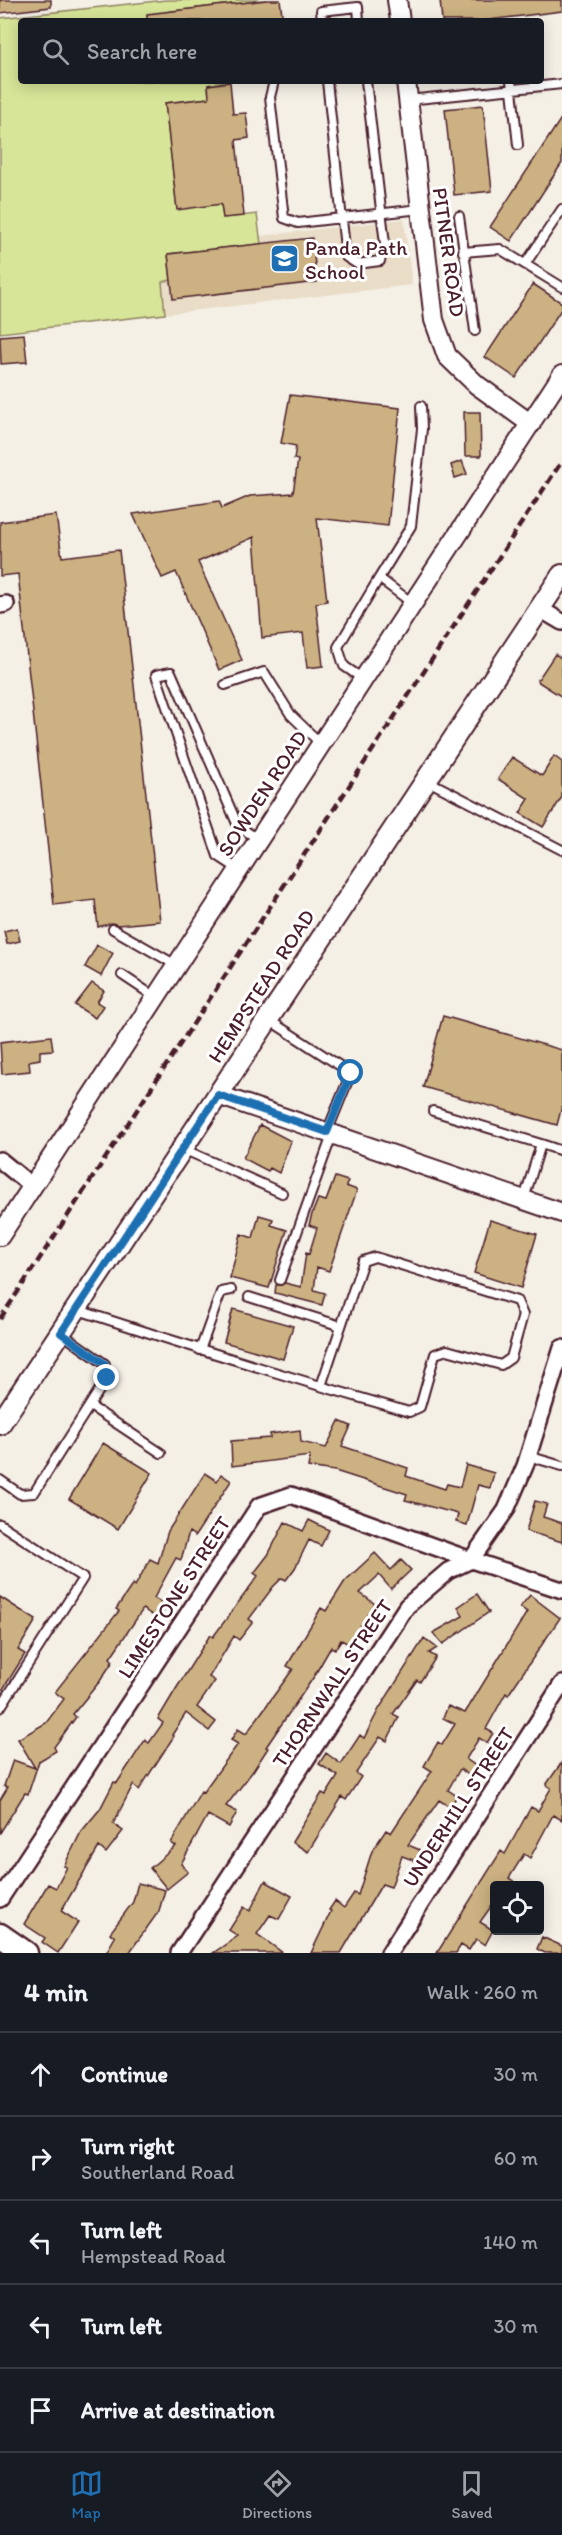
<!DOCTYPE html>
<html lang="en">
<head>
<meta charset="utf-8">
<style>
  :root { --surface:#171b24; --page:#242831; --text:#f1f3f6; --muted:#9ea1a6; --line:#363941; --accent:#1f6fb2 }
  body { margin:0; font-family:Itim,sans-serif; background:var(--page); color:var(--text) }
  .controls { position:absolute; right:18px; bottom:18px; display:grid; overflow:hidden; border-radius:6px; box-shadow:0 3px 15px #0003 }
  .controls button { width:54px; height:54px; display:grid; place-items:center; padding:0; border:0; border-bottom:2px solid var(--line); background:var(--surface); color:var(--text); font:30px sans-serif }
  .stop { position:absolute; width:18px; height:18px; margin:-14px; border:4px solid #1f6fb2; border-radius:50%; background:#fff }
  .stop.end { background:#1f6fb2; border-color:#fff; box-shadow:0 2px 6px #0008 }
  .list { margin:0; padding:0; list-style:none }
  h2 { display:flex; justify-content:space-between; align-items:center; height:78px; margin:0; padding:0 24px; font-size:26px }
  h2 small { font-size:20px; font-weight:400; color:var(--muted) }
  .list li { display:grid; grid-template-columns:39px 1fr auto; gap:18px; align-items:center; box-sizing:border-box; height:84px; padding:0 24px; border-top:2px solid var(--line) }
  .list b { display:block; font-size:22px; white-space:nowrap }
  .list p { margin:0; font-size:20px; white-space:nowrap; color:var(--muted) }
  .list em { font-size:20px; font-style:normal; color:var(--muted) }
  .icon { flex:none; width:33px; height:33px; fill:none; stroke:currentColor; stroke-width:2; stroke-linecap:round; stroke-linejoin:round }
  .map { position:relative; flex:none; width:562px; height:1953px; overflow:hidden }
  .search { position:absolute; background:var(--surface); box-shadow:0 3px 15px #0003; left:18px; right:18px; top:18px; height:66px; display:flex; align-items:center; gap:15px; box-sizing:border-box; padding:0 21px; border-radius:6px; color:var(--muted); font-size:22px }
  .sheet { height:498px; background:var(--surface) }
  nav { display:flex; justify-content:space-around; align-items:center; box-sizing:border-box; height:84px; border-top:2px solid var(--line); background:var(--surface); font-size:16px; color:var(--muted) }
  nav a { display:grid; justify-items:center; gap:3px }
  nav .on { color:var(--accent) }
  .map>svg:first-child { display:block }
  .built { fill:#e9ddc8 }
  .green { fill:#d7e598; stroke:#908262; stroke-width:1.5 }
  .building { fill:#ccb282; stroke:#4a1f2b; stroke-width:1.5 }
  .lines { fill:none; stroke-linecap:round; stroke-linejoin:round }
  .service-casing { stroke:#4a1f2b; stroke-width:12 }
  .minor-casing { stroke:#4a1f2b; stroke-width:20 }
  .tertiary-casing { stroke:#4a1f2b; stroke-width:22 }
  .secondary-casing { stroke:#4a1f2b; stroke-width:24 }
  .primary-casing { stroke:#4a1f2b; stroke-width:27 }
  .service { stroke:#fff; stroke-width:8 }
  .minor { stroke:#fff; stroke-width:15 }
  .tertiary { stroke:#fff; stroke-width:18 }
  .secondary { stroke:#fff; stroke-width:20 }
  .primary { stroke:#fff; stroke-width:22 }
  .rail { stroke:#4a1f2b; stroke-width:4.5; stroke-dasharray:9 4.5; stroke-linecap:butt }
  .route { stroke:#1f6fb2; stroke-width:8 }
  .labels { text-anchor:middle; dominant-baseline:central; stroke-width:6; stroke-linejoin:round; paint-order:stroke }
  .poi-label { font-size:21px; fill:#4a1f2b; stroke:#fff; text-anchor:start }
  .street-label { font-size:21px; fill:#4a1f2b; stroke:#fff }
</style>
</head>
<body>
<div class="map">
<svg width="562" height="1953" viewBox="0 0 562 1953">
  <rect width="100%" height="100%" fill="#f5f0e6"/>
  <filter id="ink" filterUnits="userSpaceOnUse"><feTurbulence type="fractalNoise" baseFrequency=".0167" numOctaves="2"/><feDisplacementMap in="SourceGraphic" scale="12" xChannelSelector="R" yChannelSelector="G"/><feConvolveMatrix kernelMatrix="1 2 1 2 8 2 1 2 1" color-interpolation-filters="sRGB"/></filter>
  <g filter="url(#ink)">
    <path class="built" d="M 221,204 L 223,218 L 257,214 L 260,236 L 404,219 L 412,285 L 165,314 L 155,212 Z"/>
    <path class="green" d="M 166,0 L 267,0 L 165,12 L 165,21 L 21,21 L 21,81 L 229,81 L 208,85 L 209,98 L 165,103 L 177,209 L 221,204 L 223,218 L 257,214 L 261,244 L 168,254 L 171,280 L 162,282 L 165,314 L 0,333 L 0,18 Z"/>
    <path class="building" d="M 0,0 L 51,0 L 51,7 L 0,13 Z
      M 267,0 L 280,0 L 283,21 L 147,21 L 147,14 Z
      M 440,0 L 562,0 L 562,11 L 481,21 L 442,21 Z
      M 230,82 L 233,114 L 246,113 L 249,138 L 236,140 L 244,216 L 223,218 L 221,204 L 177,210 L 165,103 L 209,98 L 208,85 Z
      M 483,105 L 492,191 L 454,195 L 445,109 Z
      M 562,117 L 562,163 L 511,241 L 490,227 Z
      M 312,238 L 317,282 L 173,299 L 168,254 Z
      M 533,284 L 562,303 L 562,308 L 516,378 L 485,357 Z
      M 24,334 L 27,362 L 1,364 L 0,336 Z
      M 290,395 L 400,408 L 388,526 L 317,518 L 327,601 L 316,603 L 323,666 L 307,668 L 303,633 L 262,638 L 254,537 L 198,562 L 242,660 L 219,670 L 176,572 L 162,578 L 133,514 L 219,501 L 222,508 L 250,496 L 293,493 L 298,460 L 294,459 L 296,446 L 281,443 Z
      M 464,412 L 480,412 L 481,456 L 465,456 Z
      M 462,461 L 467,474 L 455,478 L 451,465 Z
      M 56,515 L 62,557 L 119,550 L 160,921 L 118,925 L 112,923 L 98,927 L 95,900 L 54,905 L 18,574 L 0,576 L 0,522 Z
      M 555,654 L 562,659 L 562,697 L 537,681 Z
      M 554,756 L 562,762 L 562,797 L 543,827 L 520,813 L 529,799 L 498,779 L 512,757 L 542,776 Z
      M 17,928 L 20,941 L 7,944 L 4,931 Z
      M 97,945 L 113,953 L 101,976 L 85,967 Z
      M 92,983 L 104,991 L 97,1002 L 103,1006 L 95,1018 L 75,1005 Z
      M 443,1016 L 562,1050 L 562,1106 L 557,1125 L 423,1087 Z
      M 51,1036 L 53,1050 L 40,1051 L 40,1059 L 29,1061 L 30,1071 L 2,1074 L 0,1042 Z
      M 260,1125 L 291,1141 L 279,1173 L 270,1168 L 268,1171 L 243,1158 Z
      M 335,1177 L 348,1181 L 346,1186 L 357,1190 L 329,1271 L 317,1267 L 314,1290 L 325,1293 L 322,1305 L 275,1293 L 276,1285 L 285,1283 L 301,1287 L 306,1253 L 309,1254 L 317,1228 L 309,1225 L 312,1214 L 318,1199 L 326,1201 Z
      M 259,1215 L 273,1219 L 271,1225 L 287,1230 L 269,1288 L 230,1278 L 241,1234 L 253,1238 Z
      M 490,1220 L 537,1234 L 521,1288 L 474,1273 Z
      M 233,1309 L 293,1326 L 283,1359 L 224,1342 Z
      M 339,1421 L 351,1426 L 342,1446 L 408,1468 L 406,1476 L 445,1489 L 447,1484 L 460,1487 L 466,1465 L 494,1473 L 490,1488 L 478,1485 L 467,1525 L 456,1522 L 458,1514 L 405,1500 L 407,1494 L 335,1471 L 308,1467 L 310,1456 L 232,1466 L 231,1441 L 270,1438 L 270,1434 L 300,1430 L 301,1442 L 326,1448 Z
      M 103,1443 L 152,1473 L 118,1529 L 69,1499 Z
      M 205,1473 L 217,1481 L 221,1474 L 231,1481 L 195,1536 L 189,1532 L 181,1560 L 176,1558 L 154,1598 L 167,1606 L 158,1619 L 143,1609 L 110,1658 L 113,1661 L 100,1681 L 73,1714 L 76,1717 L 54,1747 L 56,1751 L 39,1761 L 28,1794 L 25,1793 L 0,1833 L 0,1800 L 8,1787 L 4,1786 L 13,1760 L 35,1768 L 18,1739 L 46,1723 L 64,1699 L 55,1692 L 119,1611 L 116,1609 L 133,1584 L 135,1586 L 150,1559 L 158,1563 L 168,1531 Z
      M 535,1501 L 547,1504 L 543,1517 L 562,1523 L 562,1542 L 526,1531 Z
      M 309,1520 L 329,1530 L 321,1546 L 309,1540 L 295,1568 L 286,1580 L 282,1578 L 273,1587 L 249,1619 L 253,1622 L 239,1640 L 234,1636 L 209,1677 L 215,1681 L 197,1707 L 216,1722 L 209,1731 L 186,1713 L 172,1735 L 174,1736 L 139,1790 L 133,1785 L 113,1824 L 123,1831 L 106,1853 L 99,1847 L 61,1911 L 78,1922 L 58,1953 L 42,1942 L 45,1938 L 24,1924 L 48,1884 L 56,1888 L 67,1867 L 64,1866 L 81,1832 L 100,1809 L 114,1782 L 117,1783 L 145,1740 L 149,1743 L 163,1723 L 158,1719 L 176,1689 L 210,1635 L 213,1637 L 258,1576 L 254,1573 L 268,1555 L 285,1522 L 303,1531 Z
      M 375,1553 L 391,1570 L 401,1560 L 411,1570 L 391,1589 L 379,1575 L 360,1593 L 375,1604 L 357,1631 L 360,1633 L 353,1646 L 341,1640 L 335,1649 L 331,1647 L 313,1678 L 266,1747 L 268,1748 L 253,1771 L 226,1806 L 237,1812 L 229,1827 L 208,1815 L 181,1864 L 188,1872 L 167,1889 L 150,1868 L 176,1846 L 171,1843 L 201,1791 L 203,1792 L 238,1744 L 231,1740 L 238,1729 L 246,1734 L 293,1669 L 287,1666 L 321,1608 L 326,1611 L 345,1581 Z
      M 477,1594 L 489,1612 L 443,1644 L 433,1633 L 463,1616 L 458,1607 Z
      M 530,1595 L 560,1618 L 508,1695 L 506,1693 L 486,1729 L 493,1733 L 487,1743 L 479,1738 L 466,1759 L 477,1767 L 470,1776 L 460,1769 L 448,1790 L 457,1796 L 450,1807 L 439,1800 L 408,1845 L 420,1850 L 416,1861 L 402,1856 L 391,1887 L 382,1884 L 341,1953 L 311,1953 L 331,1911 L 329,1910 L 335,1901 L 344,1908 L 354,1893 L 358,1895 L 372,1851 L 386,1830 L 391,1833 L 432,1771 L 424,1766 L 438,1742 L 442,1745 L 455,1724 L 443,1718 L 448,1706 L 465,1713 L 527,1612 L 520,1607 Z
      M 0,1597 L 36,1620 L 18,1650 L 25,1654 L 0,1694 Z
      M 424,1638 L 437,1648 L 429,1653 L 436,1657 L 420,1682 L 417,1680 L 393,1714 L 399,1717 L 387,1741 L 380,1737 L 356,1773 L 361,1777 L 346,1800 L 342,1797 L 308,1852 L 292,1842 L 322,1793 L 326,1795 L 338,1776 L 319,1764 L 326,1753 L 341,1764 L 360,1735 L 364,1738 L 379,1709 Z
      M 562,1762 L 562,1820 L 553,1815 L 530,1858 L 524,1854 L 509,1878 L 521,1886 L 495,1886 L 495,1901 L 480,1922 L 493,1930 L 485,1945 L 476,1939 L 469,1950 L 461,1945 L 456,1953 L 437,1953 L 501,1851 L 505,1854 L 531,1807 L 538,1811 L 551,1788 L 546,1785 Z
      M 265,1881 L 292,1896 L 279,1919 L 270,1915 L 257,1934 L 283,1953 L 213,1953 L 238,1936 L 229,1930 L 244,1907 L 250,1911 Z
      M 138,1883 L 165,1890 L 159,1911 L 129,1953 L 106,1953 L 115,1937 L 110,1933 L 133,1902 Z
      M 542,1937 L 562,1946 L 562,1953 L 545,1953 L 537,1949 Z"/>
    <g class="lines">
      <defs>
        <path id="service" d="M 322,21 L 321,11 L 358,7 L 359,21
          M 274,81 L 270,97 L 284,218 L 298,223 L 420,209
          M 327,81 L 346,257 L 357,264 L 380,261 L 385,244 L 366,81
          M 511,81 L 518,145
          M 408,100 L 562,84
          M 459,216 L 475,331
          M 463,252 L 500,249 L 562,287
          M 526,263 L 562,209
          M 412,603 L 379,578 L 411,526 L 422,429 L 421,406
          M 363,679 L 344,666 L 338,647 L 379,578
          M 225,685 L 264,672 L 291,715 L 320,743
          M 428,781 L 562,850
          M 238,869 L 218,856 L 156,675 L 171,672 L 238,826 L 258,839
          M 113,929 L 176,965
          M 122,975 L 155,997
          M 269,1020 L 351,1073 L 327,1132
          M 433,1111 L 541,1144 L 524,1199
          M 541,1144 L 562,1151
          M 183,1149 L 282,1193
          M 280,1280 L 332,1135
          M 249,1297 L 341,1326
          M 78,1310 C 188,1346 298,1380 409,1412 L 420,1407 L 435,1354 L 447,1350 L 501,1365 L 511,1358 L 523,1315 L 517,1301 L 375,1257 L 363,1261 L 321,1386
          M 200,1350 L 221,1292 L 231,1290
          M 90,1406 L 161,1453
          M 528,1456 L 562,1466
          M 0,1480 L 20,1494 L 34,1493 L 107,1378 L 105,1364 L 61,1333
          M 0,1524 L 83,1578 L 0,1708"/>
        <path id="minor" d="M 0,605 L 6,604
          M 540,609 L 562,622
          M 0,1160 L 33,1187
          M 0,1899 L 259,1506 L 291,1495 L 471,1560 L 562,1590
          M 179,1953 L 407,1606 L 448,1571 L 471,1560 L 506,1510 L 525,1466 L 562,1348
          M 389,1953 L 562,1684"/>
        <path id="tertiary" d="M 397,0 L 400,21
          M 406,81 L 434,320 L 447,356 L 477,385 L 531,424
          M 218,1095 L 562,1213
          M 0,1236 L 562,375"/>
        <path id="secondary" d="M 0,1424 L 562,575"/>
        <path id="primary" d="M 0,1935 L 26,1953"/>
      </defs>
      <use href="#service" class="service-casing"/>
      <use href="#minor" class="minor-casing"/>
      <use href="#tertiary" class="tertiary-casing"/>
      <use href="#secondary" class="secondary-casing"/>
      <use href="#primary" class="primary-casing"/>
      <use href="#service" class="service"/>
      <use href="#minor" class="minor"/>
      <use href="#tertiary" class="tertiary"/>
      <use href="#secondary" class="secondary"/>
      <use href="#primary" class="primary"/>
      <path class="rail" d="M 0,1319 L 562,461"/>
    </g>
  </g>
  <g class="lines" filter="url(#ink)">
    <path class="route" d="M 107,1378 L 105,1364 L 61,1333 L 218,1095 L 327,1132 L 351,1073"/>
  </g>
  <defs>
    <symbol id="school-square" viewBox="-11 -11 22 22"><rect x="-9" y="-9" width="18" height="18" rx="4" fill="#1f6fb2" stroke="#fff"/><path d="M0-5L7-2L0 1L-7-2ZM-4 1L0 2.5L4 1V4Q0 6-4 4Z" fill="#fff"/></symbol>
  </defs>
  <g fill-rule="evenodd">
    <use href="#school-square" x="268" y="242" width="33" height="33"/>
  </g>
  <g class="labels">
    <g class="poi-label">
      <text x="305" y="247">Panda Path<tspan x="305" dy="24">School</tspan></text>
    </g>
    <g class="street-label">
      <text transform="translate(449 252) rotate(82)">PITNER ROAD</text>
      <text transform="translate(262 793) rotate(-57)">SOWDEN ROAD</text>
      <text transform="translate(261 986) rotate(-57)">HEMPSTEAD ROAD</text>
      <text transform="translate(174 1597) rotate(-57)">LIMESTONE STREET</text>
      <text transform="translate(332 1683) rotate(-56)">THORNWALL STREET</text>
      <text transform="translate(458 1807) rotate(-57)">UNDERHILL STREET</text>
    </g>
  </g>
</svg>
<div class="controls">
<button><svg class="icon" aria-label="locate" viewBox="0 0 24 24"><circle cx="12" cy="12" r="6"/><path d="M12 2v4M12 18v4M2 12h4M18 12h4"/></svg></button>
</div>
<div class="stop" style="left:351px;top:1073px"></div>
<div class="stop end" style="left:107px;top:1378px"></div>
<div class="search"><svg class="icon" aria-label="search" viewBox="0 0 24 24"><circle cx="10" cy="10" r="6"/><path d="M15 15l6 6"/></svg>Search here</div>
</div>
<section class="sheet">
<h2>4 min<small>Walk · 260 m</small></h2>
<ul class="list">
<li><svg class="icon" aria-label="ahead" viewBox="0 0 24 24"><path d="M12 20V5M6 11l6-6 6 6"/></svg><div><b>Continue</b></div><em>30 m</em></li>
<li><svg class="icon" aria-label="right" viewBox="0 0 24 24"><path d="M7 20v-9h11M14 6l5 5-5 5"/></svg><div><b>Turn right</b><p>Southerland Road</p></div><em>60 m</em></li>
<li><svg class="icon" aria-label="left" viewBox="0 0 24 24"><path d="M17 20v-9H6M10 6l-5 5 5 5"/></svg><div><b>Turn left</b><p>Hempstead Road</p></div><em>140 m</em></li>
<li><svg class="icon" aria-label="left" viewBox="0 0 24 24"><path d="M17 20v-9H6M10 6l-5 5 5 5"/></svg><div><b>Turn left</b></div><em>30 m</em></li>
<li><svg class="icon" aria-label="arrive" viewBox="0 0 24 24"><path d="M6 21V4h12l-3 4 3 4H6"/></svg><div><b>Arrive at destination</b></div></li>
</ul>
</section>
<nav>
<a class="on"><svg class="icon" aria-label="map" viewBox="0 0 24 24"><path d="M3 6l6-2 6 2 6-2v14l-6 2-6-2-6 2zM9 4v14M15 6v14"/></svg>Map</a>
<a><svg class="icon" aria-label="directions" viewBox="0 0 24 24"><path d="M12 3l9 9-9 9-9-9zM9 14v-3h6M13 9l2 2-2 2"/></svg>Directions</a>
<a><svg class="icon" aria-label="saved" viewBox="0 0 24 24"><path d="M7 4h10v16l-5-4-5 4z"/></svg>Saved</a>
</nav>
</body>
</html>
